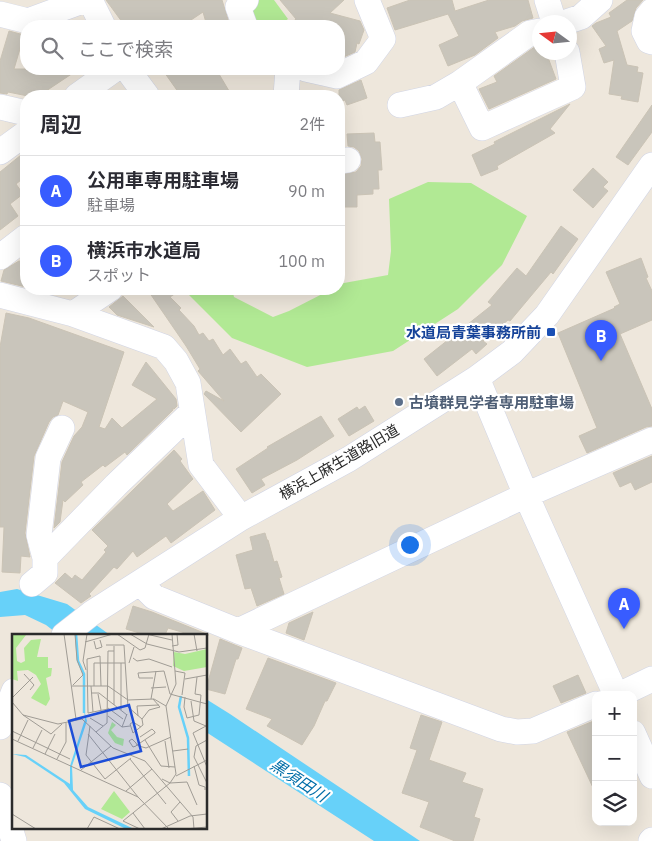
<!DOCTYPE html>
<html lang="ja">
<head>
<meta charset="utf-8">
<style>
  :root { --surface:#fff; --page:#f7f7f7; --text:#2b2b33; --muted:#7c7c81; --line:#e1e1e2; --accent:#385cff }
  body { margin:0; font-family:"IBM Plex Sans","Noto Sans JP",sans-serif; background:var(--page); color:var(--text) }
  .controls { position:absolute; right:15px; bottom:15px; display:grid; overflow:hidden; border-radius:10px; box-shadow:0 5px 20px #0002 }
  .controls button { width:45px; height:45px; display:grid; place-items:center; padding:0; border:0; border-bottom:1px solid var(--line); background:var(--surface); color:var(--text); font:25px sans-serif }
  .compass { position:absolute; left:532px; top:15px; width:45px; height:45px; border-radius:50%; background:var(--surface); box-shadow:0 5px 20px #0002; rotate:285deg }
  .you { position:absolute; left:409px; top:544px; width:18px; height:18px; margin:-12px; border:4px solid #fff; border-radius:50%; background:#1a73e8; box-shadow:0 0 0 8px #1a73e833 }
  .badge { display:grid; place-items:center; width:32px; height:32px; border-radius:50%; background:var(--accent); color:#fff; font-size:16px; font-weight:700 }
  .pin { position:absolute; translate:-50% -41px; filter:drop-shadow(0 1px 2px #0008) }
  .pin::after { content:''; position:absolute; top:26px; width:18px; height:15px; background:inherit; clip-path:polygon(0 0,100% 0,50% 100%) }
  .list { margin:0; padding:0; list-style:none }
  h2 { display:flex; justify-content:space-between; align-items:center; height:65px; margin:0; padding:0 20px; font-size:21px }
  h2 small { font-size:16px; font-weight:400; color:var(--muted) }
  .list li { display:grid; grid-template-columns:32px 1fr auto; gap:15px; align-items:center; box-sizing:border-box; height:70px; padding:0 20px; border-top:1px solid var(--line) }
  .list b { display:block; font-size:19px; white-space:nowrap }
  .list p { margin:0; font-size:16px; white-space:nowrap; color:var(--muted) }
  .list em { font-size:16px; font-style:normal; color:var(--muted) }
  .icon { flex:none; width:28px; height:28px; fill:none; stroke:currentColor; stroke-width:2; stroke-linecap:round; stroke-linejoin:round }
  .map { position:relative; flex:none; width:652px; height:841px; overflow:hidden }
  .search { position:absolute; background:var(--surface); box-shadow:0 5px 20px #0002; left:20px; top:20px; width:325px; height:55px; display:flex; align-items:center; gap:12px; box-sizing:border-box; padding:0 18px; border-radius:20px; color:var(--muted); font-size:19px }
  .panel { position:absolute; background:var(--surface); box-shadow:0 5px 20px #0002; left:20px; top:90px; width:325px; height:205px; border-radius:20px }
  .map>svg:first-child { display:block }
  .green { fill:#b1e994 }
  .water { fill:#67d1f9 }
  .building { fill:#c9c5bb; stroke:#cac3b5 }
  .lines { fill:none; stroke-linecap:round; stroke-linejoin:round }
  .minor-casing { stroke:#d1d5e5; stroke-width:26 }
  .minor { stroke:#fff; stroke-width:25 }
  .transit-dot { fill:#1a4fb4; stroke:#fff; stroke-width:2 }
  .service-dot { fill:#5c6f8a; stroke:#fff; stroke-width:2 }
  .labels { text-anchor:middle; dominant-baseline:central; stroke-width:4.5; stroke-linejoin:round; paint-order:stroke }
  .transit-label { font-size:15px; font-weight:bold; fill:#164399; stroke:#fff; text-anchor:end }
  .service-label { font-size:15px; font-weight:bold; fill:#4e5e75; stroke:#fff; text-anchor:start }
  .street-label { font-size:15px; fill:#2b2b2b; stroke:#fff }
  .water-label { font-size:16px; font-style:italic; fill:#026ea8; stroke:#fff }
  .inset-river { fill:none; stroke:#67d1f9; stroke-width:2.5 }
  .inset-road { fill:none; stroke:#a09c95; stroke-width:1 }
  .view { fill:#1d4ed8; fill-opacity:0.15; stroke:#1d4ed8; stroke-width:2.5 }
  .inset-edge { fill:none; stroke:#2b2b2b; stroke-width:2.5 }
</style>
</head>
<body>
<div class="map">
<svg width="652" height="841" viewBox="0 0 652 841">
  <rect width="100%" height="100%" fill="#eee7dc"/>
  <path class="green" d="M 256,0 L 274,0 L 288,19 L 278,26 L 251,26 L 246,9 Z
    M 428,182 L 471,183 L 527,216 L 502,265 L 458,309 L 393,351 L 307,367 L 232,338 L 183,289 L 232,289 L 234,297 L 273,317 L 289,311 L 332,289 L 339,289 L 339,285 L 344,283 L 388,275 L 391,251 L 389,199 Z"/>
  <path class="water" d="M 17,589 L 67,604 L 110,635 L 59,635 L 46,625 L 25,615 L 0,617 L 0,592 Z
    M 206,699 L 230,714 L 420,841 L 374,841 L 206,732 Z"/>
  <path class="building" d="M 106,0 L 222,0 L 230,26 L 207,26 L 203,12 L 182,26 L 125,26 Z
    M 280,0 L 344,0 L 330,13 L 360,21 L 364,30 L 359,44 L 357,43 L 355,52 L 339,59 L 339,26 L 288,26 L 296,19 Z
    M 410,0 L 452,0 L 455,11 L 489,0 L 528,0 L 533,18 L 522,21 L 515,26 L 495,32 L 498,38 L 475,55 L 448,66 L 439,45 L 459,36 L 448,14 L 395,30 L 387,8 Z
    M 627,0 L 643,0 L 636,8 L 632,21 L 617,31 L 627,65 L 638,67 L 637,72 L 643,73 L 638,102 L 621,99 L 622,96 L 609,94 L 614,60 L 604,63 L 599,49 L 606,46 L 592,26 L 596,23 L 611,17 L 609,13 Z
    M 9,31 L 24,35 L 14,69 L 79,69 L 46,91 L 45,96 L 28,96 L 8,92 L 7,94 L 0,93 L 0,61 Z
    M 536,46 L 540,46 L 540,52 L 546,52 L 556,79 L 489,109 L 479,89 L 497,82 L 494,76 Z
    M 162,69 L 216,69 L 232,96 L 181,96 Z
    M 361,80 L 367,98 L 347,105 L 345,100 L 339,102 L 339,90 Z
    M 570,104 L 550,129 L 555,133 L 497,166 L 498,169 L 481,176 L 472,155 L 495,144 L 494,142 Z
    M 652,105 L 652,132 L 628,165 L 616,157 Z
    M 374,133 L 375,142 L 380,142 L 382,170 L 378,170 L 379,189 L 373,189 L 373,194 L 357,195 L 357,207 L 343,207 L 343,188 L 339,188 L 340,175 L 356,172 L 361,166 L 362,159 L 359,151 L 354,147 L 348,146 L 347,134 Z
    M 26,151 L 26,176 L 16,184 L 23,194 L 10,204 L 18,216 L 0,230 L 0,172 Z
    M 593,168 L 608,182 L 603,187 L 608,191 L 593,208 L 573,190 Z
    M 561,226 L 578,239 L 553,274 L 551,272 L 510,321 L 508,320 L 483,341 L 487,344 L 476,354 L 472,349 L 437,376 L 424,359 L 492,305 L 488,302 L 517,268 L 526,276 Z
    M 641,258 L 648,277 L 646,278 L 652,291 L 652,320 L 620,334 L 652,409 L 652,426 L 646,427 L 587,453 L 579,436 L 597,428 L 558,333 L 615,308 L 614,307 L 620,304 L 606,272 Z
    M 19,261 L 26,263 L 26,287 L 1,281 L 4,270 Z
    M 147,289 L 182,289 L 170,297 L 181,308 L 179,310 L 194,326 L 199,335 L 203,333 L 209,341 L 213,339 L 223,355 L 230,349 L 241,364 L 246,361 L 257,377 L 261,374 L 281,394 L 241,432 L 204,394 L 206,391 L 224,401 L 198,371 L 200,369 L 186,346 Z
    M 123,296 L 154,327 L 117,315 L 109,307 Z
    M 6,313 L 29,318 L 124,352 L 99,427 L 105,429 L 112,418 L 122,428 L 157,399 L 132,385 L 146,362 L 176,399 L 177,406 L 174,409 L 172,408 L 173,410 L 127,455 L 125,452 L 105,467 L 103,465 L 81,482 L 83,485 L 65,502 L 63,500 L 60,522 L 54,528 L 62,462 L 74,436 L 82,427 L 88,412 L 63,401 L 58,415 L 53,417 L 49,422 L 34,456 L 25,533 L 30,557 L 21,556 L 20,573 L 2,572 L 4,527 L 0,527 L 0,347 Z
    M 365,406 L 374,421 L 349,436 L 338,419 L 357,407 L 359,410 Z
    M 321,416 L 334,436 L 297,460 L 261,479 L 265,485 L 252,493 L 236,469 L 268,448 L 267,447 Z
    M 174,450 L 182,459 L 180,461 L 193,479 L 167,504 L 173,511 L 203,491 L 215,510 L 171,543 L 166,536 L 137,557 L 133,551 L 117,569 L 114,567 L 89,594 L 91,596 L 81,603 L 55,583 L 65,573 L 72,579 L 75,575 L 82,580 L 106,552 L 104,550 L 108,546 L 92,530 Z
    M 652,456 L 652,482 L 635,490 L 631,482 L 620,487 L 613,473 Z
    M 265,533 L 267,540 L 268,540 L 274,562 L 277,561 L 282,577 L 279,578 L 284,594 L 257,606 L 251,588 L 245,589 L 236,555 L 253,550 L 250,537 Z
    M 133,606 L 152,612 L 209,635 L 192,635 L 168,628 L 165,635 L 146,635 L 126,629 Z
    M 313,612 L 304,640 L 286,633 L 289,623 Z
    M 220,639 L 242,648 L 238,659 L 236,659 L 225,694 L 206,689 Z
    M 268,658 L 336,683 L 327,701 L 325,701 L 314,726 L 302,745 L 267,726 L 272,719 L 246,709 Z
    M 578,675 L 586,693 L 561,703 L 553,686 Z
    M 421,715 L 442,722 L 429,760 L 466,773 L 462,782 L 483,789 L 474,817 L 480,819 L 473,841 L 455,841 L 420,827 L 429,802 L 402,793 L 417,750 L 410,748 Z
    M 596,720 L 596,794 L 567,732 Z"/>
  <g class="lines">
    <defs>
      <path id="minor" d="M 90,0 L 103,26
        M 547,0 L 554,22
        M 652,11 L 647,17 L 644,31 L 649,41 L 652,42
        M 0,14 L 28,21 L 85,0
        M 566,22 L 581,17 L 600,0
        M 245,26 L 238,7 L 246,0
        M 540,31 L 530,33 L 460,83 L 482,128 L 573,87 L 567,52
        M 127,69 L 147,96
        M 306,69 L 337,76 L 366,62 L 383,39 L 367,0
        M 77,96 L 115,69
        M 286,96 L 288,69
        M 400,105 L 436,97 L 460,83
        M 0,107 L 26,113
        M 0,152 L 26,133
        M 339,161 L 348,160
        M 0,257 L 26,237
        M 0,295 L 73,314 L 164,347 L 176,361 L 188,383 L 201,465 L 241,518
        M 73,314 L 110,289
        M 477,378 L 526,495 L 616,695
        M 45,558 L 116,485 L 192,412
        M 140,583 L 154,597 L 238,631 L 501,729 L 517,732 L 533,731 L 596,704
        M 32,584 L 45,573 L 45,558 L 39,535 L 48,458 L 62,428
        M 238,631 L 526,495 L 652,440
        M 64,635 L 92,613 L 241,518 L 349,459 L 477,378 L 512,352 L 547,315 L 652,165
        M 619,695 L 652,679
        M 0,727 L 14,691
        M 633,733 L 652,776
        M 0,795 L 14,841
        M 651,841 L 652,840"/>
    </defs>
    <use href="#minor" class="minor-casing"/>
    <use href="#minor" class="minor"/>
  </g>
  <rect class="transit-dot" x="546" y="327" width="10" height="10" rx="2.5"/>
  <circle class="service-dot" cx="399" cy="402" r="5"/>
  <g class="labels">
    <g class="transit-label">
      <text x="541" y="332">水道局青葉事務所前</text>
    </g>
    <g class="service-label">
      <text x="409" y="402">古墳群見学者専用駐車場</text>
    </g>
    <g class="street-label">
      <text transform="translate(339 462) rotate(-30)">横浜上麻生道路旧道</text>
    </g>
    <g class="water-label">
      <text transform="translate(299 780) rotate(33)">黒須田川</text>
    </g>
  </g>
  <g transform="translate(12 634)">
    <rect width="195" height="195" fill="#eee7dc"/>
    <path d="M 0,0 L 14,1 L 4,14 L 5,27 L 9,29 L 13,27 L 12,14 L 19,6 L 29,5 L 25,23 L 36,23 L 36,34 L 40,34 L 39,42 L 34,44 L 38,65 L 34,72 L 19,64 L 29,50 L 24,41 L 16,36 L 5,37 L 6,47 L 0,45 ZM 195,15 L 195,33 L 172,37 L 161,32 L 162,18 L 173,20 ZM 100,88 L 104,91 L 99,96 L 105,103 L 112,105 L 111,112 L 103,109 L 96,99 ZM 102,157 L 118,178 L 110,185 L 89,175 Z" fill="#b1e994"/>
    <path d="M 72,75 L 75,87 L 60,132 L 61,156 L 76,173 L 122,195 L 114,195 L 73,175 L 52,149 L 13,123 L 0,120 L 14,121 L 58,150 L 58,132 L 73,85 Z" fill="#67d1f9"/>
    <path class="inset-river" d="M 64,0 L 66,27 L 72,40 L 72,79M 169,62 L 167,73 L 176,104 L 177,142"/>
    <path class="inset-road" d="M 52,0 L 64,85M 105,0 L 128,16 L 133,14 L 137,0M 118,0 L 135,10 L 167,18 L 195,14M 134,0 L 160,6M 182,0 L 185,17M 82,7 L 84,15 L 90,13 L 88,6M 73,8 L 101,0M 94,11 L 112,11 L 116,73 L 130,85M 102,12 L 102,71M 160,12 L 166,11 L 165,0M 121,24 L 125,27 L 137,25 L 160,33M 109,29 L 109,76M 117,29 L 122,13M 74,36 L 71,27 L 75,0M 163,37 L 173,39 L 170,61M 12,40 L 22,51 L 18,56M 141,44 L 127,44 L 126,39 L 152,37 L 158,60 L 195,70M 173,45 L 195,41M 61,51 L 71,41 L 65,26 L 63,0M 60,52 L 96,52 L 116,66 L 142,65 L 154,72 L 164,140 L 158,149 L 111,187 L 128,195M 79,52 L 81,78M 82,52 L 82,29 L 113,29M 89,52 L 88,22 L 75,25 L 76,79 L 96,75M 139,54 L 154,53M 79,59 L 87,59 L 115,81M 86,60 L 89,76M 173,63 L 172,73 L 175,84 L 187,81 L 189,61 L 183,60 L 185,43M 0,64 L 21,43M 139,65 L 144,37M 179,67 L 182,87 L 194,92M 0,68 L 11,81 L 46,90 L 70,85 L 101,114 L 133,127 L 181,183 L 182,195M 154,72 L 164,50 L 160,0M 96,74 L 111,85M 115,80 L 110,93 L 118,92M 11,81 L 39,100 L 50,90M 96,82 L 110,93M 126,82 L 125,72 L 147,71M 78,84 L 91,92M 78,92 L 74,121 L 93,145M 194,92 L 181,99 L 195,133M 129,93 L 121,88 L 118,90 L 121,99 L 131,91 L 130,85 L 137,76 L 148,73 L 141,65M 0,97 L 58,125M 84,98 L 95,89 L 96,17 L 102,17M 76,100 L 126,163M 128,103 L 140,95 L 143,98 L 143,99 L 125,111 L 124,112 L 121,113 L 117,107 L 120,105 L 124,109 L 125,111 L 127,112 L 134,114 L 159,103M 0,105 L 126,163 L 157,195M 133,106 L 149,132 L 163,133M 195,106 L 184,112 L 182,123 L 195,149M 6,107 L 16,86M 153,107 L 157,134M 21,114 L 30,96M 161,117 L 176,115M 33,120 L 43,100M 45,125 L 54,108 L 54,89M 118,125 L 154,170M 182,132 L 187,151 L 193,153 L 193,156M 69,136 L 99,112M 164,142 L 195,126M 93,145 L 119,124M 150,145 L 158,149 L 175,148 L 185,171M 114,157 L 140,135M 121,179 L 133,195M 0,180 L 24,195M 166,187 L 159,178 L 168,168M 75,195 L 82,183 L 108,195M 149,195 L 178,182 L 195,180M 173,195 L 195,193"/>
    <path class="view" d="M 117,71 L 129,117 L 69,133 L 57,87 Z"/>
    <rect width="195" height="195" class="inset-edge"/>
  </g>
</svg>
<div class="controls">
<button>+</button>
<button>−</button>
<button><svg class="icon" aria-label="layers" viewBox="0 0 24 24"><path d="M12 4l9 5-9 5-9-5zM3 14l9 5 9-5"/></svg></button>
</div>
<svg class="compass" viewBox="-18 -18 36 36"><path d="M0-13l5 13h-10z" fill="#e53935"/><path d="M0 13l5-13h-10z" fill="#7c7c81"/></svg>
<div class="you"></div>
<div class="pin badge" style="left:624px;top:629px">A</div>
<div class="pin badge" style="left:601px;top:361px">B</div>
<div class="search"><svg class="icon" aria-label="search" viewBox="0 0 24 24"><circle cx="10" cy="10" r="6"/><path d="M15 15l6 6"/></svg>ここで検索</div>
<section class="panel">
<h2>周辺<small>2件</small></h2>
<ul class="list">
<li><span class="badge">A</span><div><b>公用車専用駐車場</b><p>駐車場</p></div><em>90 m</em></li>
<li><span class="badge">B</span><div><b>横浜市水道局</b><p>スポット</p></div><em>100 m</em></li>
</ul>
</section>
</div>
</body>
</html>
